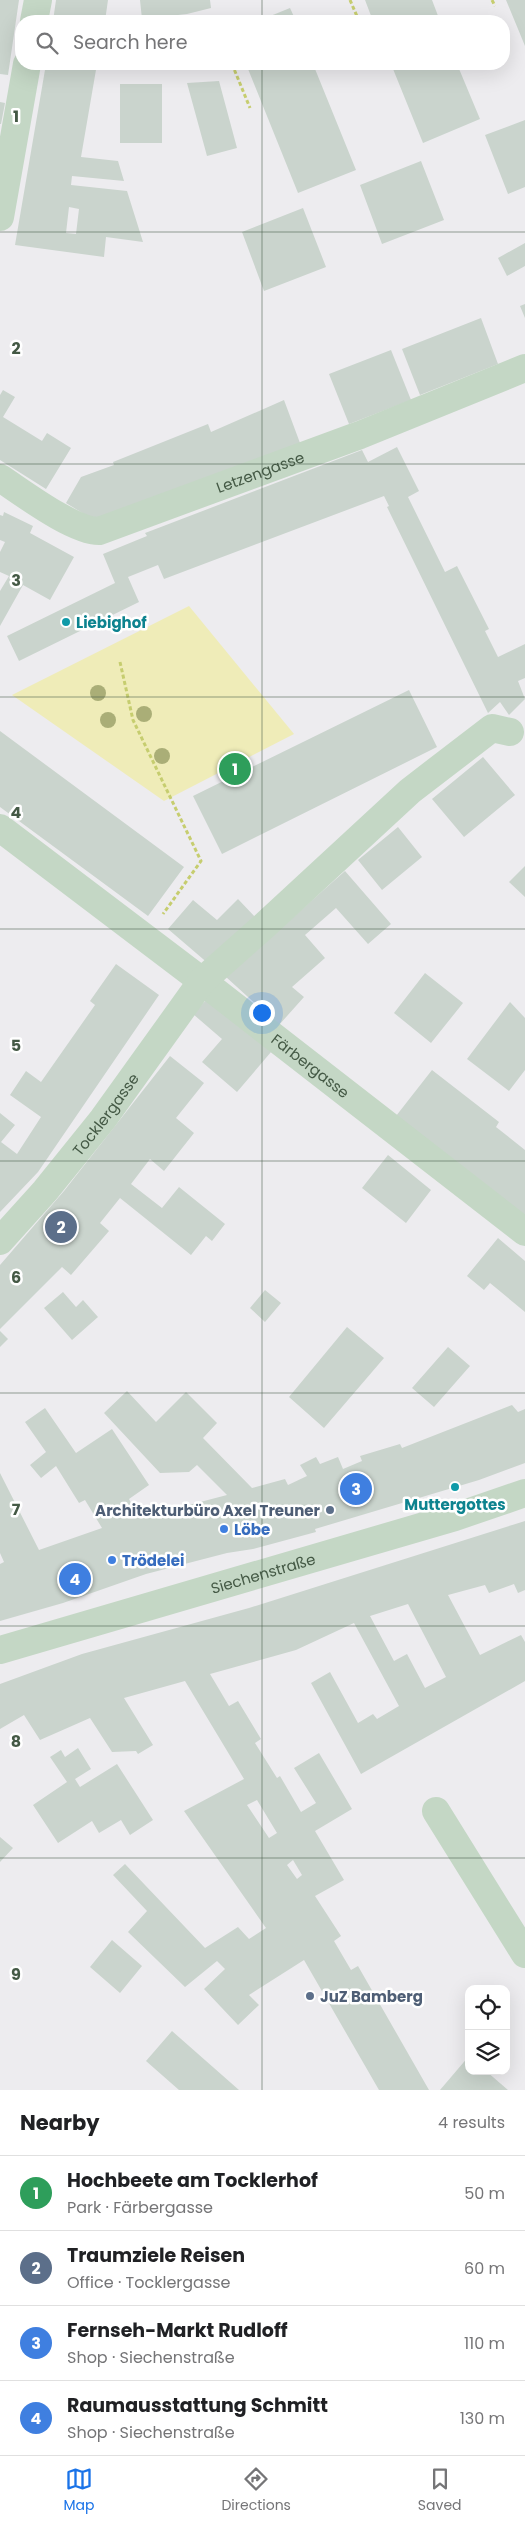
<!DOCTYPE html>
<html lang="en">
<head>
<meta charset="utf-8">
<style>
  :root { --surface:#fff; --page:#f2f2f2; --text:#202124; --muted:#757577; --line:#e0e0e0; --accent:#1a73e8 }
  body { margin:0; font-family:Poppins,sans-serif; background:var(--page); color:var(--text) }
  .controls { position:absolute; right:15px; bottom:15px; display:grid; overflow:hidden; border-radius:10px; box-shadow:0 5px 20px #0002 }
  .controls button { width:45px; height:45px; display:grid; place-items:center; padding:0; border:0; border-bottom:1px solid var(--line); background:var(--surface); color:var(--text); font:25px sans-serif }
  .you { position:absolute; left:261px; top:1012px; width:18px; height:18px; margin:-12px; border:4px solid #fff; border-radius:50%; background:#1a73e8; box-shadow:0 0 0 8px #1a73e833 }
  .badge { display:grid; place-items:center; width:32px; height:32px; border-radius:50%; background:var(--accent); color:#fff; font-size:16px; font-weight:700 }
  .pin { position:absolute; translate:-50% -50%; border:2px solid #fff; box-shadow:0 1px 5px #0006 }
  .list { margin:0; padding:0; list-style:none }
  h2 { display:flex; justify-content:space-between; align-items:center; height:65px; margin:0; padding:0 20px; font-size:21px }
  h2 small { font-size:16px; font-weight:400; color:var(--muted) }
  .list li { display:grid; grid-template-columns:32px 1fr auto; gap:15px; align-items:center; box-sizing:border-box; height:75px; padding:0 20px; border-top:1px solid var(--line) }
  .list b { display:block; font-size:19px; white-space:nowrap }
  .list p { margin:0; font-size:16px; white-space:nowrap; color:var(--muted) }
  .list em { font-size:16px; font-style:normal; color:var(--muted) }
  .icon { flex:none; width:28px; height:28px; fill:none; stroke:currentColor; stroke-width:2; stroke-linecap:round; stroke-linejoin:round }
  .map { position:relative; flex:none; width:525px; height:2090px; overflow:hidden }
  .search { position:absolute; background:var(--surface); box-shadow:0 5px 20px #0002; left:15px; right:15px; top:15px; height:55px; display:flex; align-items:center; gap:12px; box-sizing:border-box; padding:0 18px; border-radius:20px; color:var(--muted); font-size:19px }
  .sheet { height:365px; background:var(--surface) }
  nav { display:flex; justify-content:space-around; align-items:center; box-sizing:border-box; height:70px; border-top:1px solid var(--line); background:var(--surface); font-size:14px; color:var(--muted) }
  nav a { display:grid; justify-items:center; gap:2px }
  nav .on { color:var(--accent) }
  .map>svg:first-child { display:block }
  .green { fill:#efecb8 }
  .building { fill:#cad4cd; fill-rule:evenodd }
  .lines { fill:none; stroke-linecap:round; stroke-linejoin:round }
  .path { stroke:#c6cd6f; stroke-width:3; stroke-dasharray:4 2.5; stroke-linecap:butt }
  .minor { stroke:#c4d7c5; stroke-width:28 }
  .tree { fill:#aaae77 }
  .grid { fill:none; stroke:#445945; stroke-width:1; stroke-opacity:0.55 }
  .culture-dot { fill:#0f9aa8; stroke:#fff; stroke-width:2 }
  .service-dot { fill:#5c6f8a; stroke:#fff; stroke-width:2 }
  .shop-dot { fill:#3f7fe0; stroke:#fff; stroke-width:2 }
  .labels { text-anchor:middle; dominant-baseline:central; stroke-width:5; stroke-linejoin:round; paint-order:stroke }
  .street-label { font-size:15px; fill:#445945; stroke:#fff }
  .culture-label { font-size:15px; font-weight:bold; fill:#0d838f; stroke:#fff; text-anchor:start }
  .service-label { font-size:15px; font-weight:bold; fill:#4e5e75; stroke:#fff; text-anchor:end }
  .shop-label { font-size:15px; font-weight:bold; fill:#366cbe; stroke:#fff; text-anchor:start }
  .grid-label { font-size:16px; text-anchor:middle; font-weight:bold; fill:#445945; stroke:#fff; stroke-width:5; stroke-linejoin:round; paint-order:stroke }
</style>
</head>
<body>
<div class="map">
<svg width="525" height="2090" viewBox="0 0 525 2090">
  <rect width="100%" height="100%" fill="#edecef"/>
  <path class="green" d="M 189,606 L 294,734 L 164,801 L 12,695 Z"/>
  <path class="building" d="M 0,0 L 19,0 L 8,75 L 0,74 Z
    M 56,0 L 108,0 L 105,21 L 53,21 Z
    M 140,0 L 210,0 L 211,8 L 187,14 L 142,19 Z
    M 365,0 L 432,0 L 440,21 L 373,21 Z
    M 506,0 L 525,0 L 525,46 Z
    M 290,8 L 296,21 L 258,21 Z
    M 46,64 L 97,64 L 81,157 L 118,161 L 124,181 L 72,176 L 71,185 L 127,191 L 143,242 L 106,237 L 104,257 L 15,245 ZM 69,207 L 79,209 L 76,234 L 66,233 Z
    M 246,64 L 313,64 L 356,170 L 298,193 Z
    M 391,64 L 457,64 L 480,119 L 423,143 Z
    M 219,81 L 237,148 L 207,156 L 187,83 Z
    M 120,84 L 162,84 L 162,143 L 120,143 Z
    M 0,102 L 5,103 L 1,124 L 0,124 Z
    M 525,120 L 525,187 L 508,194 L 485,135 Z
    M 421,161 L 444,220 L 382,244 L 360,185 Z
    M 303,208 L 326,267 L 264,291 L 242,232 Z
    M 525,243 L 525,266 L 507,276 L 498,258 Z
    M 525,304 L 525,318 L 520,306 Z
    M 481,318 L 498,364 L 420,395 L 402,349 Z
    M 391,350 L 411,400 L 349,424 L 329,374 Z
    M 3,390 L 15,397 L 3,417 L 42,441 L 47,433 L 71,448 L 46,489 L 0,460 L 0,395 Z
    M 284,400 L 300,443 L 97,522 L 66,503 L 81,477 L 114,465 L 113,462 L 208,424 L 211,432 Z
    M 397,447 L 419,491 L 408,497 L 445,572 L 457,566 L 489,629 L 485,631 L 498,657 L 525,644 L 525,678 L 518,681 L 525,699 L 509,715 L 500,702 L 488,713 L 387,507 L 389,506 L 384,496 L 164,579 L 158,565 L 128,577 L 139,602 L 19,661 L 7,636 L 115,583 L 103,554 L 147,536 L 145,533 L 153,530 L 362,450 L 368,462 Z
    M 4,512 L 33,526 L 30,533 L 74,557 L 50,600 L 23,585 L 0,626 L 0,591 L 9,576 L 0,572 L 0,552 L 5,542 L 0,540 L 0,515 L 3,516 Z
    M 409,690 L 437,747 L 222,854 L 193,796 Z
    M 0,731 L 184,867 L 148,916 L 0,807 Z
    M 483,757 L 515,795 L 464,837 L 432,799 Z
    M 398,827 L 422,857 L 382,890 L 358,860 Z
    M 525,866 L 525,897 L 509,882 Z
    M 345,871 L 391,924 L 368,944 L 336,908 L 305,935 L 325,958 L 292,987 L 304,997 L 279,1025 L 226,977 Z
    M 238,899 L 257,919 L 210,965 L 168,929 L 193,900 L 217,920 Z
    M 116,964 L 159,995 L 38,1172 L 0,1212 L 0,1113 L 15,1125 L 1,1142 L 17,1154 L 41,1117 L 10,1095 L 26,1071 L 41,1082 L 95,1005 L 90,1001 Z
    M 425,973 L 463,1003 L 431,1043 L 394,1013 Z
    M 209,997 L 271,1052 L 237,1092 L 202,1062 L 222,1039 L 193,1014 Z
    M 510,1002 L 525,1018 L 525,1070 L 509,1091 L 467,1059 Z
    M 170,1056 L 204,1083 L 176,1118 L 194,1133 L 164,1171 L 150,1159 L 131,1184 L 162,1208 L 179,1187 L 225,1224 L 212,1241 L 206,1236 L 191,1255 L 120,1198 L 100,1223 L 109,1231 L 71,1275 L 62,1267 L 0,1329 L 0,1265 L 64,1191 Z
    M 432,1070 L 499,1122 L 496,1127 L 525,1150 L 525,1217 L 396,1116 Z
    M 388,1155 L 431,1190 L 406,1223 L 362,1188 Z
    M 498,1238 L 525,1261 L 525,1312 L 490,1283 L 484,1290 L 467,1276 Z
    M 265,1290 L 281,1303 L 265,1322 L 250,1308 Z
    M 63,1292 L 76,1307 L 83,1300 L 98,1317 L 72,1340 L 44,1308 Z
    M 347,1327 L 384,1358 L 324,1428 L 289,1397 Z
    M 0,1331 L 8,1339 L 0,1347 Z
    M 448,1347 L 470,1366 L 434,1407 L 412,1388 Z
    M 127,1391 L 156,1422 L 186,1392 L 217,1423 L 203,1438 L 252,1488 L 285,1479 L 288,1485 L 307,1476 L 300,1465 L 316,1457 L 320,1464 L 338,1457 L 343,1469 L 362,1461 L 360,1456 L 400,1444 L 402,1448 L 512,1405 L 518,1412 L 525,1409 L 525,1463 L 479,1480 L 315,1529 L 316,1532 L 253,1549 L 227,1553 L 146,1574 L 63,1603 L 0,1621 L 0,1564 L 4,1562 L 0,1553 L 0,1473 L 39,1550 L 102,1528 L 85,1500 L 79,1503 L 56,1466 L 41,1478 L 30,1465 L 46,1452 L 25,1422 L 45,1408 L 76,1453 L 112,1429 L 149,1485 L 129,1499 L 139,1518 L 227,1495 L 197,1465 L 189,1472 L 160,1473 L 104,1413 Z
    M 525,1521 L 525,1590 L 518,1593 L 514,1584 L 489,1593 L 485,1585 L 448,1595 L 480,1655 L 521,1635 L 525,1642 L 525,1681 L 361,1774 L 311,1683 L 330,1672 L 358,1723 L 373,1714 L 377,1719 L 399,1706 L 354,1623 L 296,1650 L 210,1674 L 229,1706 L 238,1701 L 261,1739 L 255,1743 L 277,1778 L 280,1776 L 301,1812 L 316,1803 L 294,1768 L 319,1753 L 352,1809 L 315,1831 L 344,1880 L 315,1896 L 341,1936 L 334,1941 L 351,1970 L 358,1966 L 429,2090 L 379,2090 L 304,1960 L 249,1995 L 259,2005 L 238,2025 L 204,1989 L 225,1969 L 217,1961 L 185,1987 L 128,1932 L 147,1911 L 113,1875 L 125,1864 L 205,1948 L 238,1927 L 249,1939 L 266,1928 L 184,1811 L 244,1779 L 185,1681 L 124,1698 L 153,1745 L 138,1754 L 136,1751 L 112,1752 L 90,1718 L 40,1740 L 24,1715 L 0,1729 L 0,1684 L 82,1654 L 249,1608 ZM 408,1604 L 446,1677 L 425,1688 L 407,1654 L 394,1661 L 370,1616 ZM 257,1800 L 277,1833 L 269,1838 L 247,1805 ZM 293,1860 L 302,1875 L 297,1879 L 287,1865 Z
    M 78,1748 L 91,1769 L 75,1779 L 80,1787 L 117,1764 L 153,1820 L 130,1835 L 121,1820 L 99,1833 L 92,1821 L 58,1843 L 33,1805 L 67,1782 L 50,1757 L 61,1750 L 65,1757 Z
    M 0,1837 L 13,1848 L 0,1862 Z
    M 112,1940 L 142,1966 L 120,1993 L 90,1967 Z
    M 172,2031 L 239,2090 L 179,2090 L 146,2061 Z
    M 469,2056 L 469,2071 L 486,2071 L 508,2090 L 440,2090 Z"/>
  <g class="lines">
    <path class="path" d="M 350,0 L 359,21
      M 492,0 L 495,6
      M 212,16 L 214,21
      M 232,64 L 250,108
      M 120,662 L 133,720 L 201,861 L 163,914"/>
    <g class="minor">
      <path d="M 34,21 L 38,0"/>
      <path d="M 0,217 L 27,64"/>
      <path id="s1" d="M 0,478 C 23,493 73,531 99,531 L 360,435 L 525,368"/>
      <path id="s2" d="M 0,828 L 202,981 L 525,1232"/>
      <path id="s3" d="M 0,1241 L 45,1191 L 103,1119 L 202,981 L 264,926 L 410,791 L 492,728 L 510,732"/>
      <path id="s4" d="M 0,1650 L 455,1517 L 525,1493"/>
      <path d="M 436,1811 L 525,1954"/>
    </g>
  </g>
  <g class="tree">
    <circle cx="98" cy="693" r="8"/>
    <circle cx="144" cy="714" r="8"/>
    <circle cx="108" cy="720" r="8"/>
    <circle cx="162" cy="756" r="8"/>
  </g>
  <path class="grid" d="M 262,0 L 262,21M 262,64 L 262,2090M 0,232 L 525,232M 0,464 L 525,464M 0,697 L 525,697M 0,929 L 525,929M 0,1161 L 525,1161M 0,1393 L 525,1393M 0,1626 L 525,1626M 0,1858 L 525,1858"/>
  <g class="culture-dot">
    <circle cx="66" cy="622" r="5"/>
    <circle cx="455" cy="1487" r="5"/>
  </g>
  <g class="service-dot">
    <circle cx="330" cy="1510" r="5"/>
    <circle cx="310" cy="1996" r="5"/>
  </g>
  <g class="shop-dot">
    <circle cx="224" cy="1529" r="5"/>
    <circle cx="112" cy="1560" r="5"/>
  </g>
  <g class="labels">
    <g class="street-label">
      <text stroke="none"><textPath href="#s1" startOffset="285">Letzengasse</textPath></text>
      <text stroke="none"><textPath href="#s2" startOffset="391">Färbergasse</textPath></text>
      <text stroke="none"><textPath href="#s3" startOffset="165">Tocklergasse</textPath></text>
      <text stroke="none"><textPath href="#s4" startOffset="274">Siechenstraße</textPath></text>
    </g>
    <g class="culture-label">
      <text x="76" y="622">Liebighof</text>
      <text x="455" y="1504" text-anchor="middle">Muttergottes</text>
    </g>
    <g class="service-label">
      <text x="320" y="1510">Architekturbüro Axel Treuner</text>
      <text x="320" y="1996" text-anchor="start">JuZ Bamberg</text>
    </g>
    <g class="shop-label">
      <text x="234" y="1529">Löbe</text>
      <text x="122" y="1560">Trödelei</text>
    </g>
  </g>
  <g class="grid-label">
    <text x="16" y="122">1</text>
    <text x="16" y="354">2</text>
    <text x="16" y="586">3</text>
    <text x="16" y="818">4</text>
    <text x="16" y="1051">5</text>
    <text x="16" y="1283">6</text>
    <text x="16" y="1515">7</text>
    <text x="16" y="1747">8</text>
    <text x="16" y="1980">9</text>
  </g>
</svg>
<div class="controls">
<button><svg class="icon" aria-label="locate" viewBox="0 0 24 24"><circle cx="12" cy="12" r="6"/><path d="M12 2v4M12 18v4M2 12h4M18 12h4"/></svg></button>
<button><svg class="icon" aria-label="layers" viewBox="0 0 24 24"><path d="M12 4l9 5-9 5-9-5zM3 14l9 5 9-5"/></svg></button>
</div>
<div class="you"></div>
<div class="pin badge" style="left:235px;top:769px;background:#2e9e5b">1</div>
<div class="pin badge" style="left:61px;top:1227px;background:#5c6f8a">2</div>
<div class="pin badge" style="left:356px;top:1489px;background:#3f7fe0">3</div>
<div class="pin badge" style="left:75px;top:1579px;background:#3f7fe0">4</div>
<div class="search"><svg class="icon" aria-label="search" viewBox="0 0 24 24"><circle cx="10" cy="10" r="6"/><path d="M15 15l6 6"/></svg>Search here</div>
</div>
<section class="sheet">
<h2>Nearby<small>4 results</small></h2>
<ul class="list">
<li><span class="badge" style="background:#2e9e5b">1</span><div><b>Hochbeete am Tocklerhof</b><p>Park · Färbergasse</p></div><em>50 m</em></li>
<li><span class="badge" style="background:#5c6f8a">2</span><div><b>Traumziele Reisen</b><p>Office · Tocklergasse</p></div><em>60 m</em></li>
<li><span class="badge" style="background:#3f7fe0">3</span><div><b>Fernseh-Markt Rudloff</b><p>Shop · Siechenstraße</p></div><em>110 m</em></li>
<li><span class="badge" style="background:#3f7fe0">4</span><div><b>Raumausstattung Schmitt</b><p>Shop · Siechenstraße</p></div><em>130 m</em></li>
</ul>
</section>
<nav>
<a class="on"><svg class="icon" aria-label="map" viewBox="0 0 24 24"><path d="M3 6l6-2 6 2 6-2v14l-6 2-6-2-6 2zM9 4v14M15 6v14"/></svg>Map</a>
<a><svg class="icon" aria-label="directions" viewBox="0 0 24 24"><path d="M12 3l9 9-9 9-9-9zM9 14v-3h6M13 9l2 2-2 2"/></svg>Directions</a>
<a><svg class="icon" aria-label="saved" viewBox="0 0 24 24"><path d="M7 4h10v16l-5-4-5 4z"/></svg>Saved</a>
</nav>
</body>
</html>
